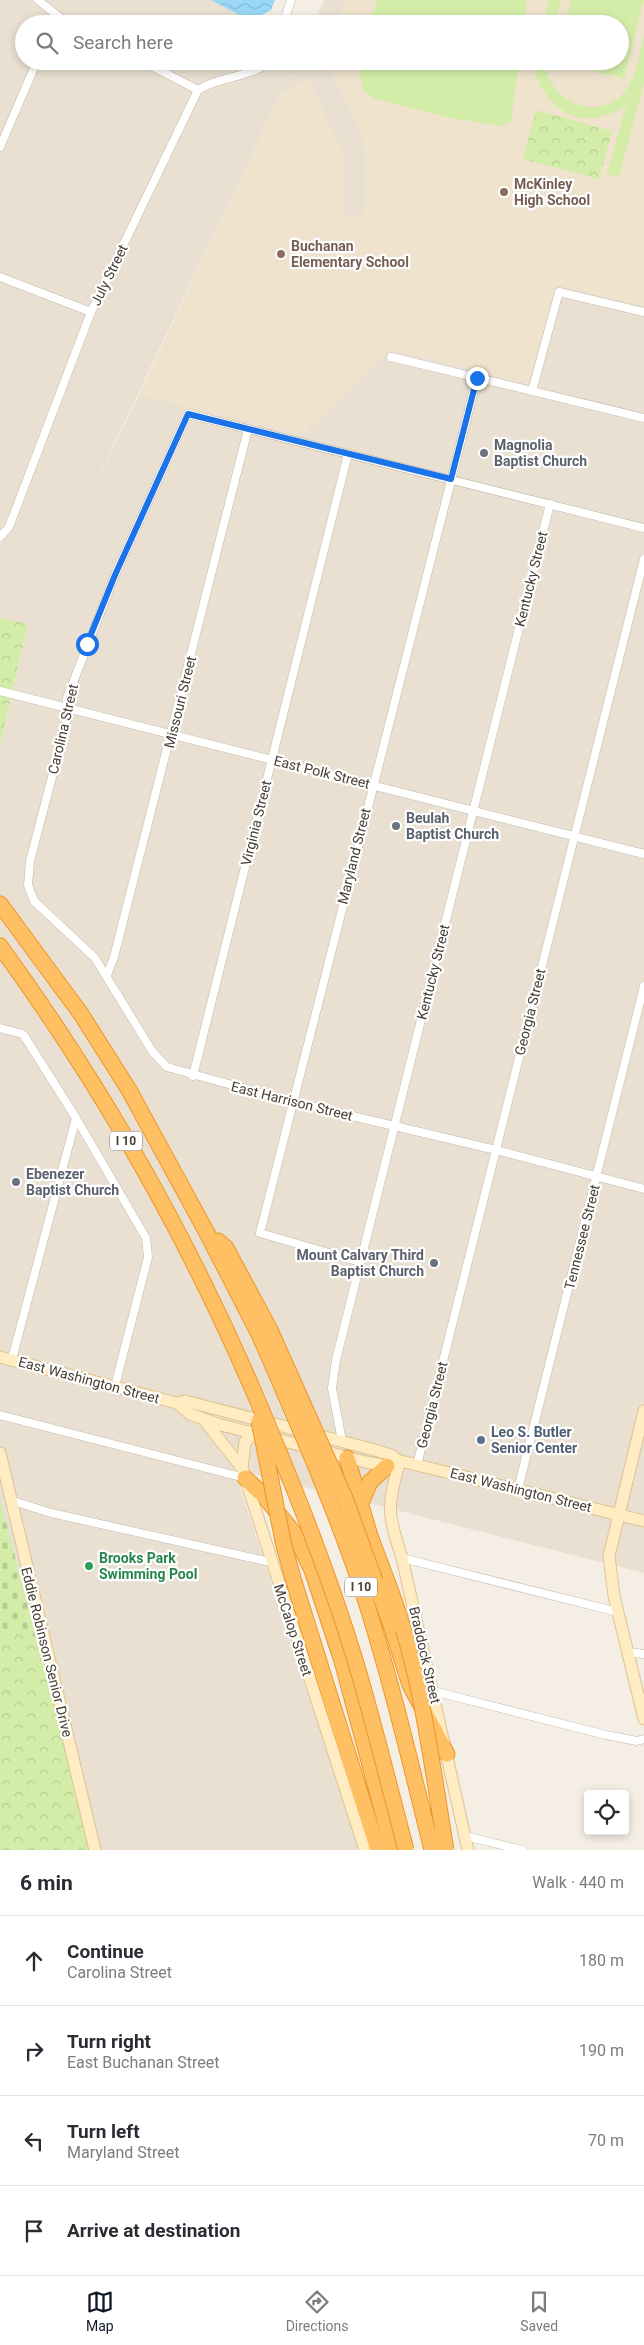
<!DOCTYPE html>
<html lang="en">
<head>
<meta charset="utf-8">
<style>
  :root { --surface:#fff; --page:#f7f7f7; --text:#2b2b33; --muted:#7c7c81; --line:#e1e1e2; --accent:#111827 }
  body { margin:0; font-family:Roboto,sans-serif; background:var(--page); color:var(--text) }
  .controls { position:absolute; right:15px; bottom:15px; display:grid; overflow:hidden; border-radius:5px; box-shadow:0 2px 8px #0003 }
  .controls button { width:45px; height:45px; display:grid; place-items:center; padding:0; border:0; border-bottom:1px solid var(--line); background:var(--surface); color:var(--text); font:25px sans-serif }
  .stop { position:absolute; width:15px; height:15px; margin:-11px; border:4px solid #1a73e8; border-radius:50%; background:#fff }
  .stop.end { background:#1a73e8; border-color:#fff; box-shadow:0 1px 5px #0008 }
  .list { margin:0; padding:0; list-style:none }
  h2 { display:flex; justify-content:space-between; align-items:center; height:65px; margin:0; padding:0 20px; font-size:21px }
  h2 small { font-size:16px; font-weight:400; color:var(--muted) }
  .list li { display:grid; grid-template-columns:32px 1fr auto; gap:15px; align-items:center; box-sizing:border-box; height:90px; padding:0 20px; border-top:1px solid var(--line) }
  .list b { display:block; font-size:19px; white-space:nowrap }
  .list p { margin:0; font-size:16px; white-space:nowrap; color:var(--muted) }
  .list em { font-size:16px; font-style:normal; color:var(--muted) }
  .icon { flex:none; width:28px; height:28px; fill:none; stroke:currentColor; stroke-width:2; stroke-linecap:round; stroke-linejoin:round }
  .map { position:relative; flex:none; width:644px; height:1850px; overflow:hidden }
  .search { position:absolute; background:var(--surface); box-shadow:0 2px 8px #0003; left:15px; right:15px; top:15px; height:55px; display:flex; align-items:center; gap:12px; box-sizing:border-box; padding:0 18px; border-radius:28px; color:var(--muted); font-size:19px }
  .sheet { height:425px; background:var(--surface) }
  nav { display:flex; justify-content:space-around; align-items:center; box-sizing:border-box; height:70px; border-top:1px solid var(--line); background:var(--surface); font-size:14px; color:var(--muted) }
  nav a { display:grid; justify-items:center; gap:2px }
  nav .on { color:var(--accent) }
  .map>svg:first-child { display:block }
  .residential { fill:#e9e0d2; fill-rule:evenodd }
  .education { fill:#efe3cd }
  .cemetery { fill:url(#cemetery-stones) }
  .park { fill:url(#park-crowns) }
  .garden { fill:#d3eda9 }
  .water { fill:url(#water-waves) }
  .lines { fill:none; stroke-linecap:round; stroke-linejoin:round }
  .street-casing { stroke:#c3b8a9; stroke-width:9 }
  .secondary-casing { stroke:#dcc391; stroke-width:13 }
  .highway-casing { stroke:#ec9526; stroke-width:17 }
  .street { stroke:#fff; stroke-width:8 }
  .secondary { stroke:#ffecc3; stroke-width:11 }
  .highway { stroke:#ffc064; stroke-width:15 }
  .highway-bridge-casing { stroke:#ec9526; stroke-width:17; stroke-linecap:butt }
  .highway-bridge { stroke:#ffc064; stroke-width:15 }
  .route { stroke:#1a73e8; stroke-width:6 }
  .education-dot { fill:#8d6e63; stroke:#fff; stroke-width:2 }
  .worship-dot { fill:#6b7280; stroke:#fff; stroke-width:2 }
  .service-dot { fill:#5c6f8a; stroke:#fff; stroke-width:2 }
  .leisure-dot { fill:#2e9e5b; stroke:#fff; stroke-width:2 }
  .labels { text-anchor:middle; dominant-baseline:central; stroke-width:4.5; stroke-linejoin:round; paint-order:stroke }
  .shield { fill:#fff; stroke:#7e7870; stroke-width:1 }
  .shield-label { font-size:12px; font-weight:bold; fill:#473e33 }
  .education-label { font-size:14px; font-weight:bold; fill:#785e54; stroke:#fff; text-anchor:start }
  .street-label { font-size:14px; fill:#473e33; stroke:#fff }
  .worship-label { font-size:14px; font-weight:bold; fill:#5b616d; stroke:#fff; text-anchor:start }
  .service-label { font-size:14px; font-weight:bold; fill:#4e5e75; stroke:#fff; text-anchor:start }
  .leisure-label { font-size:14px; font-weight:bold; fill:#27864d; stroke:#fff; text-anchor:start }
</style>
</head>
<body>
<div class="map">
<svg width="644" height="1850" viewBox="0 0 644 1850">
  <defs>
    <pattern id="cemetery-stones" width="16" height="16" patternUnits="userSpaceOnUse" patternTransform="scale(1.25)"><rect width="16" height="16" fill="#d3eda9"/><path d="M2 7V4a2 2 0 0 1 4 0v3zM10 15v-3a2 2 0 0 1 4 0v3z" fill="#b6cc92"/></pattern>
    <pattern id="park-crowns" width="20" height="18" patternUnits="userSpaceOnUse" patternTransform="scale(1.25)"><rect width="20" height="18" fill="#d3eda9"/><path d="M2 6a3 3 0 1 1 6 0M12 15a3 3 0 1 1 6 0" fill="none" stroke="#b6cc92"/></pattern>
    <pattern id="water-waves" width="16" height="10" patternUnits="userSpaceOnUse" patternTransform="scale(1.25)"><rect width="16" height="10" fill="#9ad8f7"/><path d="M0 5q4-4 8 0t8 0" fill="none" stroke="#86bad4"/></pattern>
  </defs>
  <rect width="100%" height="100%" fill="#f4eee4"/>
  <path class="residential" d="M 0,0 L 211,0 L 260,24 L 24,24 L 24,61 L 620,61 L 620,24 L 313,24 L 324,0 L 644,0 L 644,1573 L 234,1469 L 359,1850 L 0,1850 L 0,746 L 28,625 L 0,618 ZM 291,72 L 139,395 L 80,516 Z"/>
  <path class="education" d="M 347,0 L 644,0 L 644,306 L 556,285 L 529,385 L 391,349 L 302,435 L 139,395 L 282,92 L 309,79 L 344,155 L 344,213 L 355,218 L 364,212 L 366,173 L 363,137 L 326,61 L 620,61 L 620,24 L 336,24 Z"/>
  <path class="cemetery" d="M 0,1499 L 36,1637 L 0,1628 Z"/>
  <path class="park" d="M 536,110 L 612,131 L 599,179 L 523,159 Z
    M 0,618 L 28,624 L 0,746 Z
    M 0,1628 L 36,1637 L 94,1850 L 0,1850 Z"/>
  <path class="garden" d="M 378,0 L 526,0 L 525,24 L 367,24 Z
    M 549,0 L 561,0 L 554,24 L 542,24 Z
    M 571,0 L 644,0 L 624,79 L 558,61 L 620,61 L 620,24 L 564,24 Z
    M 644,35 L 644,83 L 619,177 L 607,174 L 626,106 C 613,114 597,120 581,118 C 556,114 534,86 534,61 L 545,61 C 546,96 588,121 618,98 C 636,85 638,56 644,35 Z
    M 360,61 L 519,61 L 511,121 L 502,126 L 450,118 L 374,99 C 359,90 360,77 360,61 Z"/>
  <path class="water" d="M 211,0 L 275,0 L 271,10 L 251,21 Z"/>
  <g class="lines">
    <defs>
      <path id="street" d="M 38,0 L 68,24
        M 283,24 L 291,0
        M 142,61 L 198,90
        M 0,147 L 37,61
        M 0,277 L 91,312
        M 391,357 L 644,418
        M 532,391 L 559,292 L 644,312
        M 644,528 L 188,414 L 115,575 L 67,698 L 68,716 L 30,861 L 28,885 L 34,901 L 95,958 L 152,1051 L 167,1067 L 293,1102 L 496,1150 L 644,1189
        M 0,537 L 9,527 L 91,312 L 198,90 C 220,76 250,78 271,61
        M 0,691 L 644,854
        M 107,975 L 114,957 L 248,429
        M 0,1028 L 23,1034 L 76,1118 L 146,1238 L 148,1257 L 115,1386
        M 193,1076 L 348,454
        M 360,1262 L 260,1233 L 477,378
        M 12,1359 L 76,1118
        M 0,1415 L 245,1478
        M 342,1441 L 332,1388 L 336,1360 L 550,504
        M 417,1465 L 644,559
        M 518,1489 L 644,986
        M 10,1500 L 51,1513 L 270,1562
        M 402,1558 L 618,1612
        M 628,1652 L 644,1654
        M 433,1691 L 606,1735 L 637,1741 L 644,1739
        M 465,1836 L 522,1850"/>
      <path id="secondary" d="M 0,1357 L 177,1403 L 190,1414 L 217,1424 L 366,1462 L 387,1466 L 391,1464
        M 177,1403 L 185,1401 L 375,1450 L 391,1455 L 397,1460 L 644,1521
        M 644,1411 L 609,1556 L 614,1596 L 644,1719
        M 204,1420 L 242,1468 L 365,1850
        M 0,1453 L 95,1850
        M 400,1461 C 387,1506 387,1513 402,1558 L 468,1850
        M 242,1468 L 245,1442 L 257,1430"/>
      <path id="highway" d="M 0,904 L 81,1014 L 129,1090 L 207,1233 L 259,1334
        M 0,946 C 99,1082 183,1229 250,1383
        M 218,1241 L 226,1248 L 270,1330
        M 347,1458 L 370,1536 L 388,1584
        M 245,1478 L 264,1496 L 294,1533 L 312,1570 L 342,1661 L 393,1850
        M 360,1505 L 370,1482 L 387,1466
        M 295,1585 L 378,1850
        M 391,1625 L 410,1685 L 447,1754"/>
    </defs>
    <use href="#street" class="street-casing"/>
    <use href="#secondary" class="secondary-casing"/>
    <use href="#highway" class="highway-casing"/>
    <use href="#street" class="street"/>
    <use href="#secondary" class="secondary"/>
    <use href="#highway" class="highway"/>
    <defs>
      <path id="highway-bridge" d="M 270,1330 L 345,1498 L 391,1625
        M 259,1334 C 295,1417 331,1498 360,1583 C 389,1671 410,1761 432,1850
        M 250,1383 C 289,1474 326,1565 355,1660 C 374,1723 389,1786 406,1850
        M 259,1421 L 284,1546 L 295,1585
        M 388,1584 C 421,1669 431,1760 446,1850"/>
    </defs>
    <use href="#highway-bridge" class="highway-bridge-casing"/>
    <use href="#highway-bridge" class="highway-bridge"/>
  </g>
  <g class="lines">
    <path class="route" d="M 87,644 L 115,575 L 188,414 L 451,479 L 477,378"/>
  </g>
  <g class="education-dot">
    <circle cx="504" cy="192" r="5"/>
    <circle cx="281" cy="254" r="5"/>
  </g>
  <g class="worship-dot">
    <circle cx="484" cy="453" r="5"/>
    <circle cx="396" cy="826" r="5"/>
    <circle cx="16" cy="1182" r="5"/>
    <circle cx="434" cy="1263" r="5"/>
  </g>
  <circle class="service-dot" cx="481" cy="1440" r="5"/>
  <circle class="leisure-dot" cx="89" cy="1566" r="5"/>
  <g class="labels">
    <g class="shield">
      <rect x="110" y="1131.5" width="32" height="19" rx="4"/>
      <rect x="345" y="1577.5" width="32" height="19" rx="4"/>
    </g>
    <g class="shield-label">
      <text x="126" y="1141">I 10</text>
      <text x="361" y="1587">I 10</text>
    </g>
    <g class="education-label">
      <text x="514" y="184">McKinley<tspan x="514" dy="16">High School</tspan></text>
      <text x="291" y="246">Buchanan<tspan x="291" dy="16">Elementary School</tspan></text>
    </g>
    <g class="street-label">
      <text transform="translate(109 275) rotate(-64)">July Street</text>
      <text transform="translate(531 579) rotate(-76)">Kentucky Street</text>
      <text transform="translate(180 702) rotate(-76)">Missouri Street</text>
      <text transform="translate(63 729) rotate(-77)">Carolina Street</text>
      <text transform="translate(322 772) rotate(14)">East Polk Street</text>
      <text transform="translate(256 823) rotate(-76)">Virginia Street</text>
      <text transform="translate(354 856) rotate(-76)">Maryland Street</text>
      <text transform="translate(433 972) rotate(-76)">Kentucky Street</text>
      <text transform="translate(530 1012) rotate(-76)">Georgia Street</text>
      <text transform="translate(292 1101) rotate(14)">East Harrison Street</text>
      <text transform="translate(582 1237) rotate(-76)">Tennessee Street</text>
      <text transform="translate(89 1380) rotate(15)">East Washington Street</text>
      <text transform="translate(432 1405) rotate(-76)">Georgia Street</text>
      <text transform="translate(521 1490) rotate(14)">East Washington Street</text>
      <text transform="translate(293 1630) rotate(72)">McCalop Street</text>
      <text transform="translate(47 1652) rotate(76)">Eddie Robinson Senior Drive</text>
      <text transform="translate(425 1655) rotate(77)">Braddock Street</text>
    </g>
    <g class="worship-label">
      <text x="494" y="445">Magnolia<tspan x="494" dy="16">Baptist Church</tspan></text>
      <text x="406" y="818">Beulah<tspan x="406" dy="16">Baptist Church</tspan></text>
      <text x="26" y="1174">Ebenezer<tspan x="26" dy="16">Baptist Church</tspan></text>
      <text x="424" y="1255" text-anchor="end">Mount Calvary Third<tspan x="424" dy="16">Baptist Church</tspan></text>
    </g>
    <g class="service-label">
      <text x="491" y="1432">Leo S. Butler<tspan x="491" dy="16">Senior Center</tspan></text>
    </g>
    <g class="leisure-label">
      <text x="99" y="1558">Brooks Park<tspan x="99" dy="16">Swimming Pool</tspan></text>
    </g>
  </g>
</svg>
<div class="controls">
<button><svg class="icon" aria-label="locate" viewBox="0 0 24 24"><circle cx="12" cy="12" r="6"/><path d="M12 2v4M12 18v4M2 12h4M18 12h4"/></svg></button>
</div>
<div class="stop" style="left:87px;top:644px"></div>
<div class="stop end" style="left:477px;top:378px"></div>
<div class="search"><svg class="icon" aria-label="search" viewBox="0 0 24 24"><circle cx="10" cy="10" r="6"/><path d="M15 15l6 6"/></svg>Search here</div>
</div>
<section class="sheet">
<h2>6 min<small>Walk · 440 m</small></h2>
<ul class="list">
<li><svg class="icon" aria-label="ahead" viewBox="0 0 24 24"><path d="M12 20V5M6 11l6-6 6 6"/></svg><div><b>Continue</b><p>Carolina Street</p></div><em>180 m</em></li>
<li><svg class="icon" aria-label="right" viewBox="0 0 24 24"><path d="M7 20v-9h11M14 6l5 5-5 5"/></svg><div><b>Turn right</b><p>East Buchanan Street</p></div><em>190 m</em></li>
<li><svg class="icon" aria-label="left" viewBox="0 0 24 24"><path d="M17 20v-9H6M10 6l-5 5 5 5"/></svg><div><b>Turn left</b><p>Maryland Street</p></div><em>70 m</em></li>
<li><svg class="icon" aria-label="arrive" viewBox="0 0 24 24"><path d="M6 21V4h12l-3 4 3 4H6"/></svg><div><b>Arrive at destination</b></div></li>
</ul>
</section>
<nav>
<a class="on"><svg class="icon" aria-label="map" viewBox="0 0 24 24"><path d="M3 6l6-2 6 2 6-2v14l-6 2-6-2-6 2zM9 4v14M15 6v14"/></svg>Map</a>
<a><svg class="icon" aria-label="directions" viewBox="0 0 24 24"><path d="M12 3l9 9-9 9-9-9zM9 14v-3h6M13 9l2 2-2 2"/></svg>Directions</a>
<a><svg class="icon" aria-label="saved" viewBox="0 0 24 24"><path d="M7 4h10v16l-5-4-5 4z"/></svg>Saved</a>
</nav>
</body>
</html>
